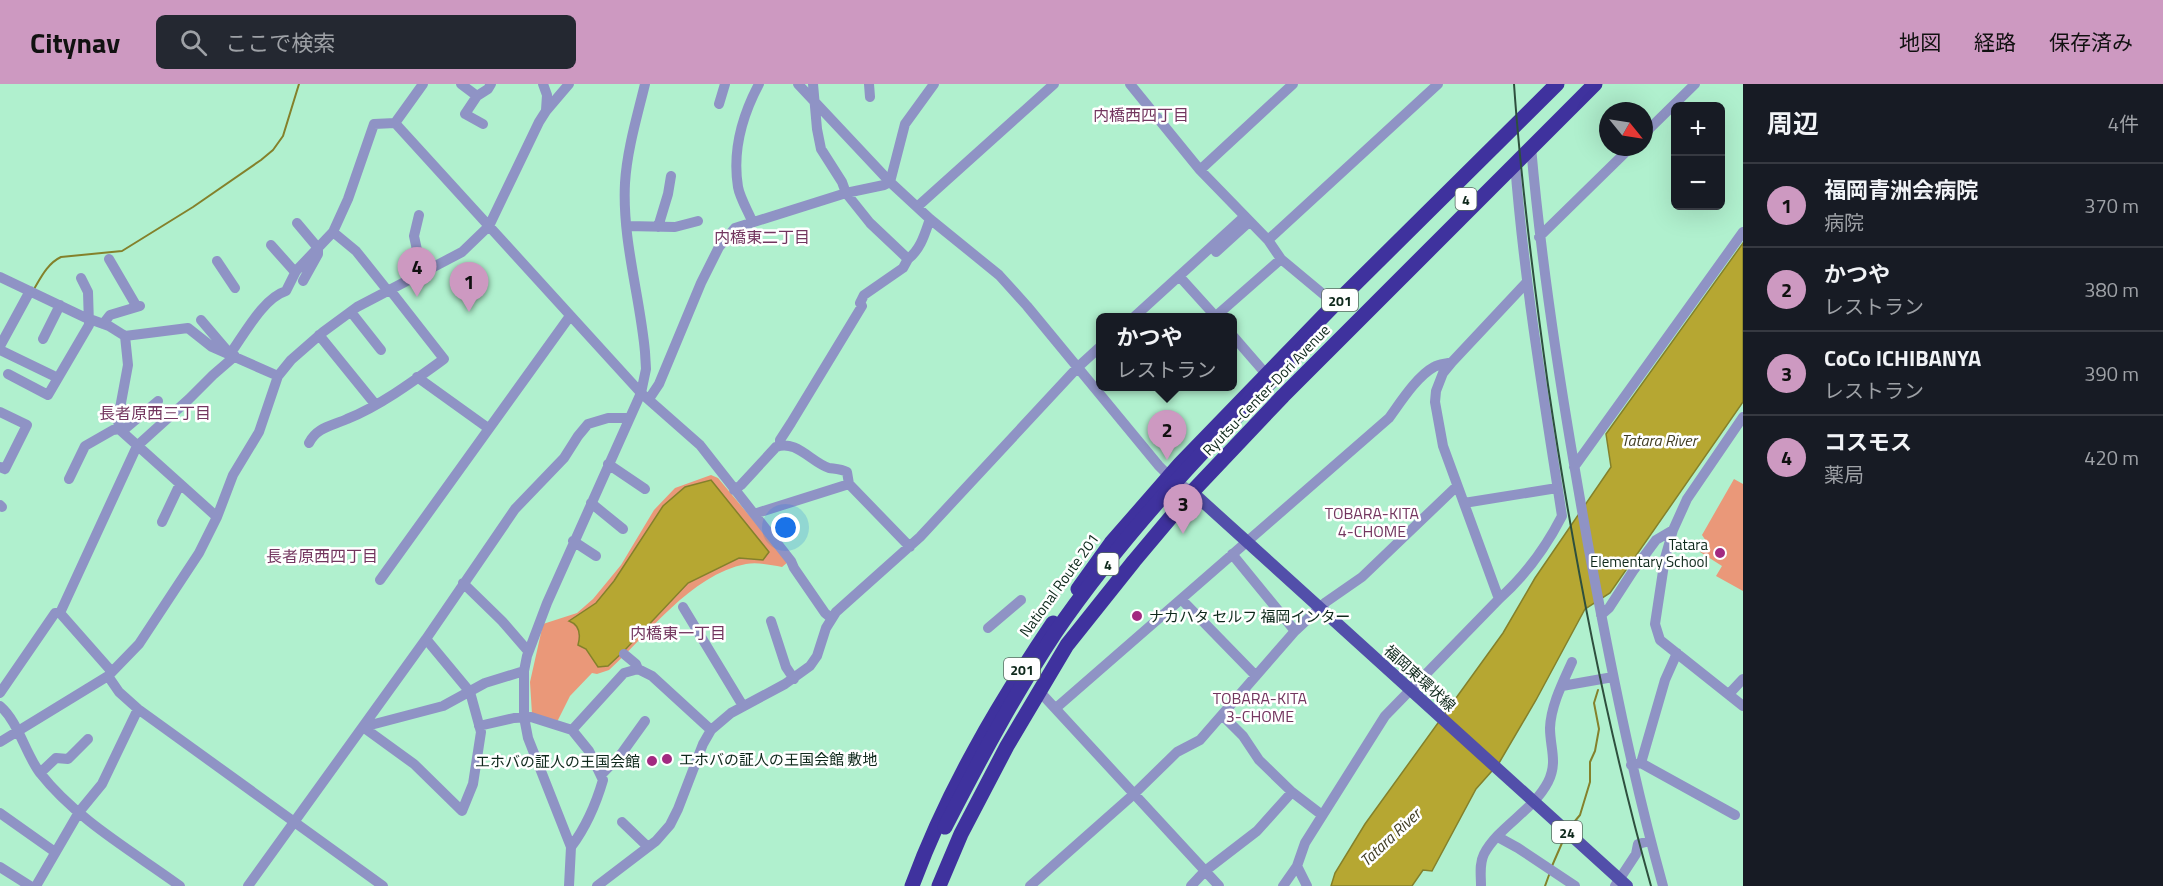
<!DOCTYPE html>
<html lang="ja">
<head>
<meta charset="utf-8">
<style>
  :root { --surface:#171b24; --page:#242831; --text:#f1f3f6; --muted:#9ea1a6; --line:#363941; --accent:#cd99c1 }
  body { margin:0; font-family:"Titillium Web","Noto Sans JP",sans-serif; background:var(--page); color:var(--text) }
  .controls { position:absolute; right:18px; top:18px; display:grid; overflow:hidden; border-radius:9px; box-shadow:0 6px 24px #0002 }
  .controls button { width:54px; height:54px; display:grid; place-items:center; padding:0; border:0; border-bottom:2px solid var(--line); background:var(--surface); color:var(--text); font:30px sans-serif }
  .compass { position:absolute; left:1599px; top:18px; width:54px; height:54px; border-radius:50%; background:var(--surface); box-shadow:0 6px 24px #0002; rotate:120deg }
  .you { position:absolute; left:786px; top:444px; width:21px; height:21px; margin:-15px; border:4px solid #fff; border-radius:50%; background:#1a73e8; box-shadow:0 0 0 9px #1a73e833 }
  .badge { display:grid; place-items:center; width:39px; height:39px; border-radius:50%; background:var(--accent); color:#111; font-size:20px; font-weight:700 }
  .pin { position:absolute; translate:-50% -50px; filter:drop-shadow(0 2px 3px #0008) }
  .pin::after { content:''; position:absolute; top:32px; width:21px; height:18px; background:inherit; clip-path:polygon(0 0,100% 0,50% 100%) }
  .popup { position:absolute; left:1096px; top:229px; width:141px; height:78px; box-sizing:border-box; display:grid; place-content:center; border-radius:9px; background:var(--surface); filter:drop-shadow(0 2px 4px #0005); font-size:20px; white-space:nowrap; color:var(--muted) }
  .popup b { font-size:22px; color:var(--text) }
  .popup::after { content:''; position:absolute; left:50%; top:100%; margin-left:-12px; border:12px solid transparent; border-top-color:var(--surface) }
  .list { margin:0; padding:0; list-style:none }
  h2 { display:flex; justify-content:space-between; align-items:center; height:78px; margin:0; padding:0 24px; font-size:26px }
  h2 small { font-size:20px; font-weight:400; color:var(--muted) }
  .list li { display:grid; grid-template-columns:39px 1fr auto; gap:18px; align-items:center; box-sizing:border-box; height:84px; padding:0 24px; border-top:2px solid var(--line) }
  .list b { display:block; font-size:22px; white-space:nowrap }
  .list p { margin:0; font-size:20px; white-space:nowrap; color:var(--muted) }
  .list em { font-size:20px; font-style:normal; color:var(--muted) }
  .icon { flex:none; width:33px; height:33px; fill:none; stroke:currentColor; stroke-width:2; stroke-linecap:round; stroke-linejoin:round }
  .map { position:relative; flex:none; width:1743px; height:802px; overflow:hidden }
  header { display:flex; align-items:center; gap:36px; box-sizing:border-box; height:84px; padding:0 30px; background:var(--accent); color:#111 }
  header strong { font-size:28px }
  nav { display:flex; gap:33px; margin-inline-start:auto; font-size:21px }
  .search { width:420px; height:54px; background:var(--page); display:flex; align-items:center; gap:15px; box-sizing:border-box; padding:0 21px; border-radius:9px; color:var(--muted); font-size:22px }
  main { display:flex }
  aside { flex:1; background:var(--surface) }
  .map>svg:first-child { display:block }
  .green { fill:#ea9879 }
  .water { fill:#b6a732; stroke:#84812b; stroke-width:1.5 }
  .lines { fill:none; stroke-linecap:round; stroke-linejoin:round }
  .stream { stroke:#84812b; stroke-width:2 }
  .minor { stroke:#8f93c5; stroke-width:10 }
  .major { stroke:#524faa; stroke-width:12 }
  .highway { stroke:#3f329e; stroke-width:15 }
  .rail { stroke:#2e4f3e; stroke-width:2 }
  .highway-bridge { stroke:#3f329e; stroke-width:15 }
  .poi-dot { fill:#a22a81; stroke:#fff; stroke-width:2 }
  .labels { text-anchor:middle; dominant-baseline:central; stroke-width:5; stroke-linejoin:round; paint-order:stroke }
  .shield { fill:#fff; stroke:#576960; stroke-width:1.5 }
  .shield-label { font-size:14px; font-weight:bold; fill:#0f291c }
  .street-label { font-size:15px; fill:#0f291c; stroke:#fff }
  .poi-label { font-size:15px; fill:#0f291c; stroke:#fff; text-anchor:end }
  .neighbourhood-label { font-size:16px; fill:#73365f; stroke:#fff }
  .water-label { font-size:16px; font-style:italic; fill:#413d25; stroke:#fff }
</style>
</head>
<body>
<header>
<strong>Citynav</strong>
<div class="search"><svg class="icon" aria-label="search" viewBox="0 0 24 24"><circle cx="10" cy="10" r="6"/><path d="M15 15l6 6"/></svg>ここで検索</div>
<nav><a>地図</a><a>経路</a><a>保存済み</a></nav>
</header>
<main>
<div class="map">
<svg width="1743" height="802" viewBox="0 0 1743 802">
  <rect width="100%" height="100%" fill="#b0f0ce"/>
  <path class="green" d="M 711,391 L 718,394 L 788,478 L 782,483 C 771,481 758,478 746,480 C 690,491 649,550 609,586 L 597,590 L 592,589 L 570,612 L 557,638 L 532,630 L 530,598 L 543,540 L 577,529 L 593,515 L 621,481 L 654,426 L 675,404 Z
    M 1734,395 L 1743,400 L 1743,507 L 1716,492 L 1722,482 L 1700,468 L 1706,457 L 1702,451 Z"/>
  <path class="water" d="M 1743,159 L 1743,318 L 1610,509 L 1585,525 L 1536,616 L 1499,679 L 1476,705 L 1432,787 L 1423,786 L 1412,802 L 1331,802 L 1335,789 L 1365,740 L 1503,549 L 1535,494 L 1611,383 L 1606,350 Z
    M 711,396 L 769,468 L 763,476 L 739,474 L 688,499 L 624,567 L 608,582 L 598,583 L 586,565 L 578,561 C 581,550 580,541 569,537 L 596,519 L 614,497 L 663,422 L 685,403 Z"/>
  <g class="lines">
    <path class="stream" d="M 34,205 C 41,193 48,179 61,173 L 122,167 L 193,123 L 261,76 L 273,66 L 283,52 L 299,0
      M 1575,737 L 1580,731 L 1590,698 L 1590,678 L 1595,667 L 1599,645 L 1594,619 L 1598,606
      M 1552,782 L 1562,759
      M 1545,802 L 1549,791"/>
    <path class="minor" d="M 461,0 L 477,12 L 488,5 L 491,0
      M 543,0 L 547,11 L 546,26
      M 798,0 L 890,98 L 930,135 L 999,191 L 1027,222 L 1159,382 L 1169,392 L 1192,408
      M 813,0 L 817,45 L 821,65 L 842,98 L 846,109 L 870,139 L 908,175 C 921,165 925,149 930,135
      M 869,0 L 870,13
      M 1130,0 L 1200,86 L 1268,156 L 1281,175 L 1335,220
      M 477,12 L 465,30 L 483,40
      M 719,20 L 725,0
      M 395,39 L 423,0
      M 1644,50 L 1695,0
      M 1531,63 C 1543,198 1565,332 1589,466 C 1610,579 1632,691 1663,802
      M 1200,86 L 1293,0
      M 917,123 L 1054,0
      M 419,131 L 414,152 L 422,189
      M 752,137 C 748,127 740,114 738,103 C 732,66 742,32 759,0
      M 297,139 L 318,164 L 318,170 L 303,197
      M 627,142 L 675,143 L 698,137
      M 658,143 L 668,110 L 671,92
      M 333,148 L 356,167 L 388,207
      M 1539,153 L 1631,63
      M 1268,156 L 1438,0
      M 271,161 L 295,188
      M 1216,168 L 1249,138
      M 109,175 L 137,223
      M 217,177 L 235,204
      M 1179,192 L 1217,234
      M 0,193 L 84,233 L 109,242 L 125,252 L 188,244 L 212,263 L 278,292
      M 351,228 L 381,266
      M 1216,232 L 1281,175
      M 1133,234 L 1244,133
      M 201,236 L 230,270
      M 103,240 L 110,231 L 140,222
      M 319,251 L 375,320
      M 125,252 L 128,281 L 118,335 L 119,345 L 217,433
      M 1233,252 L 1266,290
      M 43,255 L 60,221
      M 0,262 L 30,207
      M 0,266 L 58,294
      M 230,270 C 244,251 263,214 286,207 L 296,187 L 333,148 L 348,115 L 374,40 L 395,39 L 641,309 L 700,361 L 791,477 L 794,484 L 825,529 L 831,534
      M 8,290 L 48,311 L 89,241 L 88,208 L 81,194
      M 417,293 L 488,344
      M 649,315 L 659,300 L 701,199 L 719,163 L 735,144 L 846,109 L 884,101 L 890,98 L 905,40 L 934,0
      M 0,328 L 27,341 L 5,385 L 0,383
      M 1743,333 L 1687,415 L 1673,446 L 1665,474 L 1655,540 L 1660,556 L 1743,622
      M 309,359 C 317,343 332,342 347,335 C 380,322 415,296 444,275 L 390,206
      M 780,362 L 780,356 L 791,339 L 862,222 L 860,219 L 864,211 L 903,184 L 908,175
      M 608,380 L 645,405
      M 1574,383 L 1743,148
      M 69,395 L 85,362 L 113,346 L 126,344 L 158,317
      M 734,406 L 741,401 L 776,363 C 796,355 812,379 829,384 C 836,385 841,385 847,388 L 849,400
      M 591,419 L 623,445
      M 1464,419 L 1557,404
      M 0,421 L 2,423
      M 754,430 L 849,400 L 910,463
      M 162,438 L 180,400
      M 573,457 L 596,472
      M 1232,470 L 1295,547
      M 380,496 L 570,232
      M 463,499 L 502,537 L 528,567
      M 1499,515 L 1443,362 L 1435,318 L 1436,307 L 1443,289 L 1452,278 L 1527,198
      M 1182,516 L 1256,592
      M 683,523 L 743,622
      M 60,529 L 112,588
      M 1601,531 L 1609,524 L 1633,487 L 1656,456 L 1673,446
      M 771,537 L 786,583 L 794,595
      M 988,544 L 1021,516
      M 624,570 L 636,580 L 638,585
      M 108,592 L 119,608 L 138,625 L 383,802
      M 1562,602 L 1613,593
      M 1040,608 L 1219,802
      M 0,609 L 55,529 L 60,529 L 137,362 L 189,315 L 213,291 L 235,272
      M 1729,610 L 1743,595
      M 0,622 C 18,637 25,669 40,689 C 77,736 132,767 180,802
      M 1056,624 L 1389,334 C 1400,319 1417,292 1434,283 C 1439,280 1446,280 1452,278
      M 1222,631 L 1243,652 L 1259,676 L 1292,708 L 1322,731
      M 479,642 L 514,634 L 531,633 L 572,646 L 589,667 L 603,696 C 596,720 586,743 571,763
      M 363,643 L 414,680 L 462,727 L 473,700 L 481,648 L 470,608 L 426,555
      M 363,643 L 443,622 L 485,599 L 524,587
      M 572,646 L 624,589 L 638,585 L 652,592 L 711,646
      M 0,658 L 108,592 L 139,560 L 199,469 L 217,433 L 233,391 L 259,348 L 278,292 L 291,276 L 323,248 L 357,223 L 462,168 L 489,142 L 539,38 L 546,27 L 569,0
      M 1641,679 L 1735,731
      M 1631,681 L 1641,679 L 1665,596 L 1677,569
      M 40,689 L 56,674 L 68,675 L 88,655
      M 601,691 L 622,669 L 645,637
      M 0,729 L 55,768
      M 622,738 L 648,763
      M 1498,753 L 1518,764 L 1575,802
      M 1297,782 L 1307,802
      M 0,783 L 30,802
      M 36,802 L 79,728 L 102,700 L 138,625
      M 248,802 L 426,555 L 515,425 L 564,374 L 578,352 L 588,340 L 608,334 L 628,334
      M 569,802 L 571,763 L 528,654 L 524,633 L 524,587 L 527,572 L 547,519 L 641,309 L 646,285 L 645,268 C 640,212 622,156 625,99 C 627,66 637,33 645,0
      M 597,802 L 656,757 L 670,741 L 678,725 L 703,660 L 711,646 L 731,629 L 785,600 L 810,582 L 817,572 L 826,544 L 836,528 L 920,453 L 1078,283 L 1101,262
      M 1030,802 L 1134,710 L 1177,668 L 1200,656 L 1295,547 L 1326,518 L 1362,493 L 1457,402
      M 1191,802 L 1205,787 L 1257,747 L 1292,708
      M 1283,802 L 1297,782 L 1305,759 L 1385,632 L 1499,515 C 1525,492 1546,463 1562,432 C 1544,315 1524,197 1515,79
      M 1481,802 C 1481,791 1479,780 1484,770 C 1499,742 1533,727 1548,698 C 1558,678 1550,664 1550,644 C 1551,621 1563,598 1572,578
      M 1615,802 L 1636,770 L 1638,760 L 1650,757"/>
    <path class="major" d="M 1192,408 L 1627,802"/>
    <path class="highway" d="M 1078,505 L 1111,459 L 1180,380 L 1335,220 L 1557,0
      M 912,802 C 947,707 997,622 1053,539
      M 939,802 L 961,750 L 1007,662 L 1067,561 L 1134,477 L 1192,408 L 1283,312 L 1595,0"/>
    <path class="rail" d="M 1514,0 C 1521,101 1534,201 1548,301 C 1573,470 1605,638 1651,802"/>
    <path class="highway-bridge" d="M 945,743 C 979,677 1014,611 1055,549 C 1129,441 1224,344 1316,252"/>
  </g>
  <g class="poi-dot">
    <circle cx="1720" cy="469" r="6"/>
    <circle cx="1137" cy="532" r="6"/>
    <circle cx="667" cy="675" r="6"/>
    <circle cx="652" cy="677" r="6"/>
  </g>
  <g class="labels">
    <g class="shield">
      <rect x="1455.5" y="104" width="21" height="22" rx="4.5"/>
      <rect x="1322" y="205" width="36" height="22" rx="4.5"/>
      <rect x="1097.5" y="469" width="21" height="22" rx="4.5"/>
      <rect x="1004" y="574" width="36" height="22" rx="4.5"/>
      <rect x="1552" y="737" width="30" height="22" rx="4.5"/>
    </g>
    <g class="shield-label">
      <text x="1466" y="115">4</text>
      <text x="1340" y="216">201</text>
      <text x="1108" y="480">4</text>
      <text x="1022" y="585">201</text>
      <text x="1567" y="748">24</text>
    </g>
    <g class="street-label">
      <text transform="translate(1266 306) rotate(-46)">Ryutsu-Center-Dori Avenue</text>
      <text transform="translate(1059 501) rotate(-54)">National Route 201</text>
      <text transform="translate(1420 594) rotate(42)">福岡東環状線</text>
    </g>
    <g class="poi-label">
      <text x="1708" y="460">Tatara<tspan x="1708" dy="17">Elementary School</tspan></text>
      <text x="1149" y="532" text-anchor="start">ナカハタ セルフ 福岡インター</text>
      <text x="679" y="675" text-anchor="start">エホバの証人の王国会館 敷地</text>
      <text x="640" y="677">エホバの証人の王国会館</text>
    </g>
    <g class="neighbourhood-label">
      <text x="1141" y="31">内橋西四丁目</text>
      <text x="762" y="153">内橋東二丁目</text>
      <text x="155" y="329">長者原西三丁目</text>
      <text x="1372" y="429">TOBARA-KITA<tspan x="1372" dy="18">4-CHOME</tspan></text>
      <text x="322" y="472">長者原西四丁目</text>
      <text x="678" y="549">内橋東一丁目</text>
      <text x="1260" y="614">TOBARA-KITA<tspan x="1260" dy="18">3-CHOME</tspan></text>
    </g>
    <g class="water-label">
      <text x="1659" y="356">Tatara River</text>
      <text transform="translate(1390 753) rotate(-43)">Tatara River</text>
    </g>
  </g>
</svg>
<div class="controls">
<button>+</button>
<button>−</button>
</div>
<svg class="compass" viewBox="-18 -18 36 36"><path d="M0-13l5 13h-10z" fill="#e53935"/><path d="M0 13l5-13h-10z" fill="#9ea1a6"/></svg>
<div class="you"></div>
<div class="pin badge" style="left:469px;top:228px">1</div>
<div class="pin badge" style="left:1167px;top:376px">2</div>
<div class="popup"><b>かつや</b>レストラン</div>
<div class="pin badge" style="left:1183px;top:450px">3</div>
<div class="pin badge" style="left:417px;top:213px">4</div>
</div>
<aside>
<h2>周辺<small>4件</small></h2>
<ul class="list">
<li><span class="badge">1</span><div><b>福岡青洲会病院</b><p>病院</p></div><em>370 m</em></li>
<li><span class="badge">2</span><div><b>かつや</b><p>レストラン</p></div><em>380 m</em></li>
<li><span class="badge">3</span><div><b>CoCo ICHIBANYA</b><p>レストラン</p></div><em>390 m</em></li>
<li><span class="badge">4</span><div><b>コスモス</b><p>薬局</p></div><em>420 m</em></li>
</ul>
</aside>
</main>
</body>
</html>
